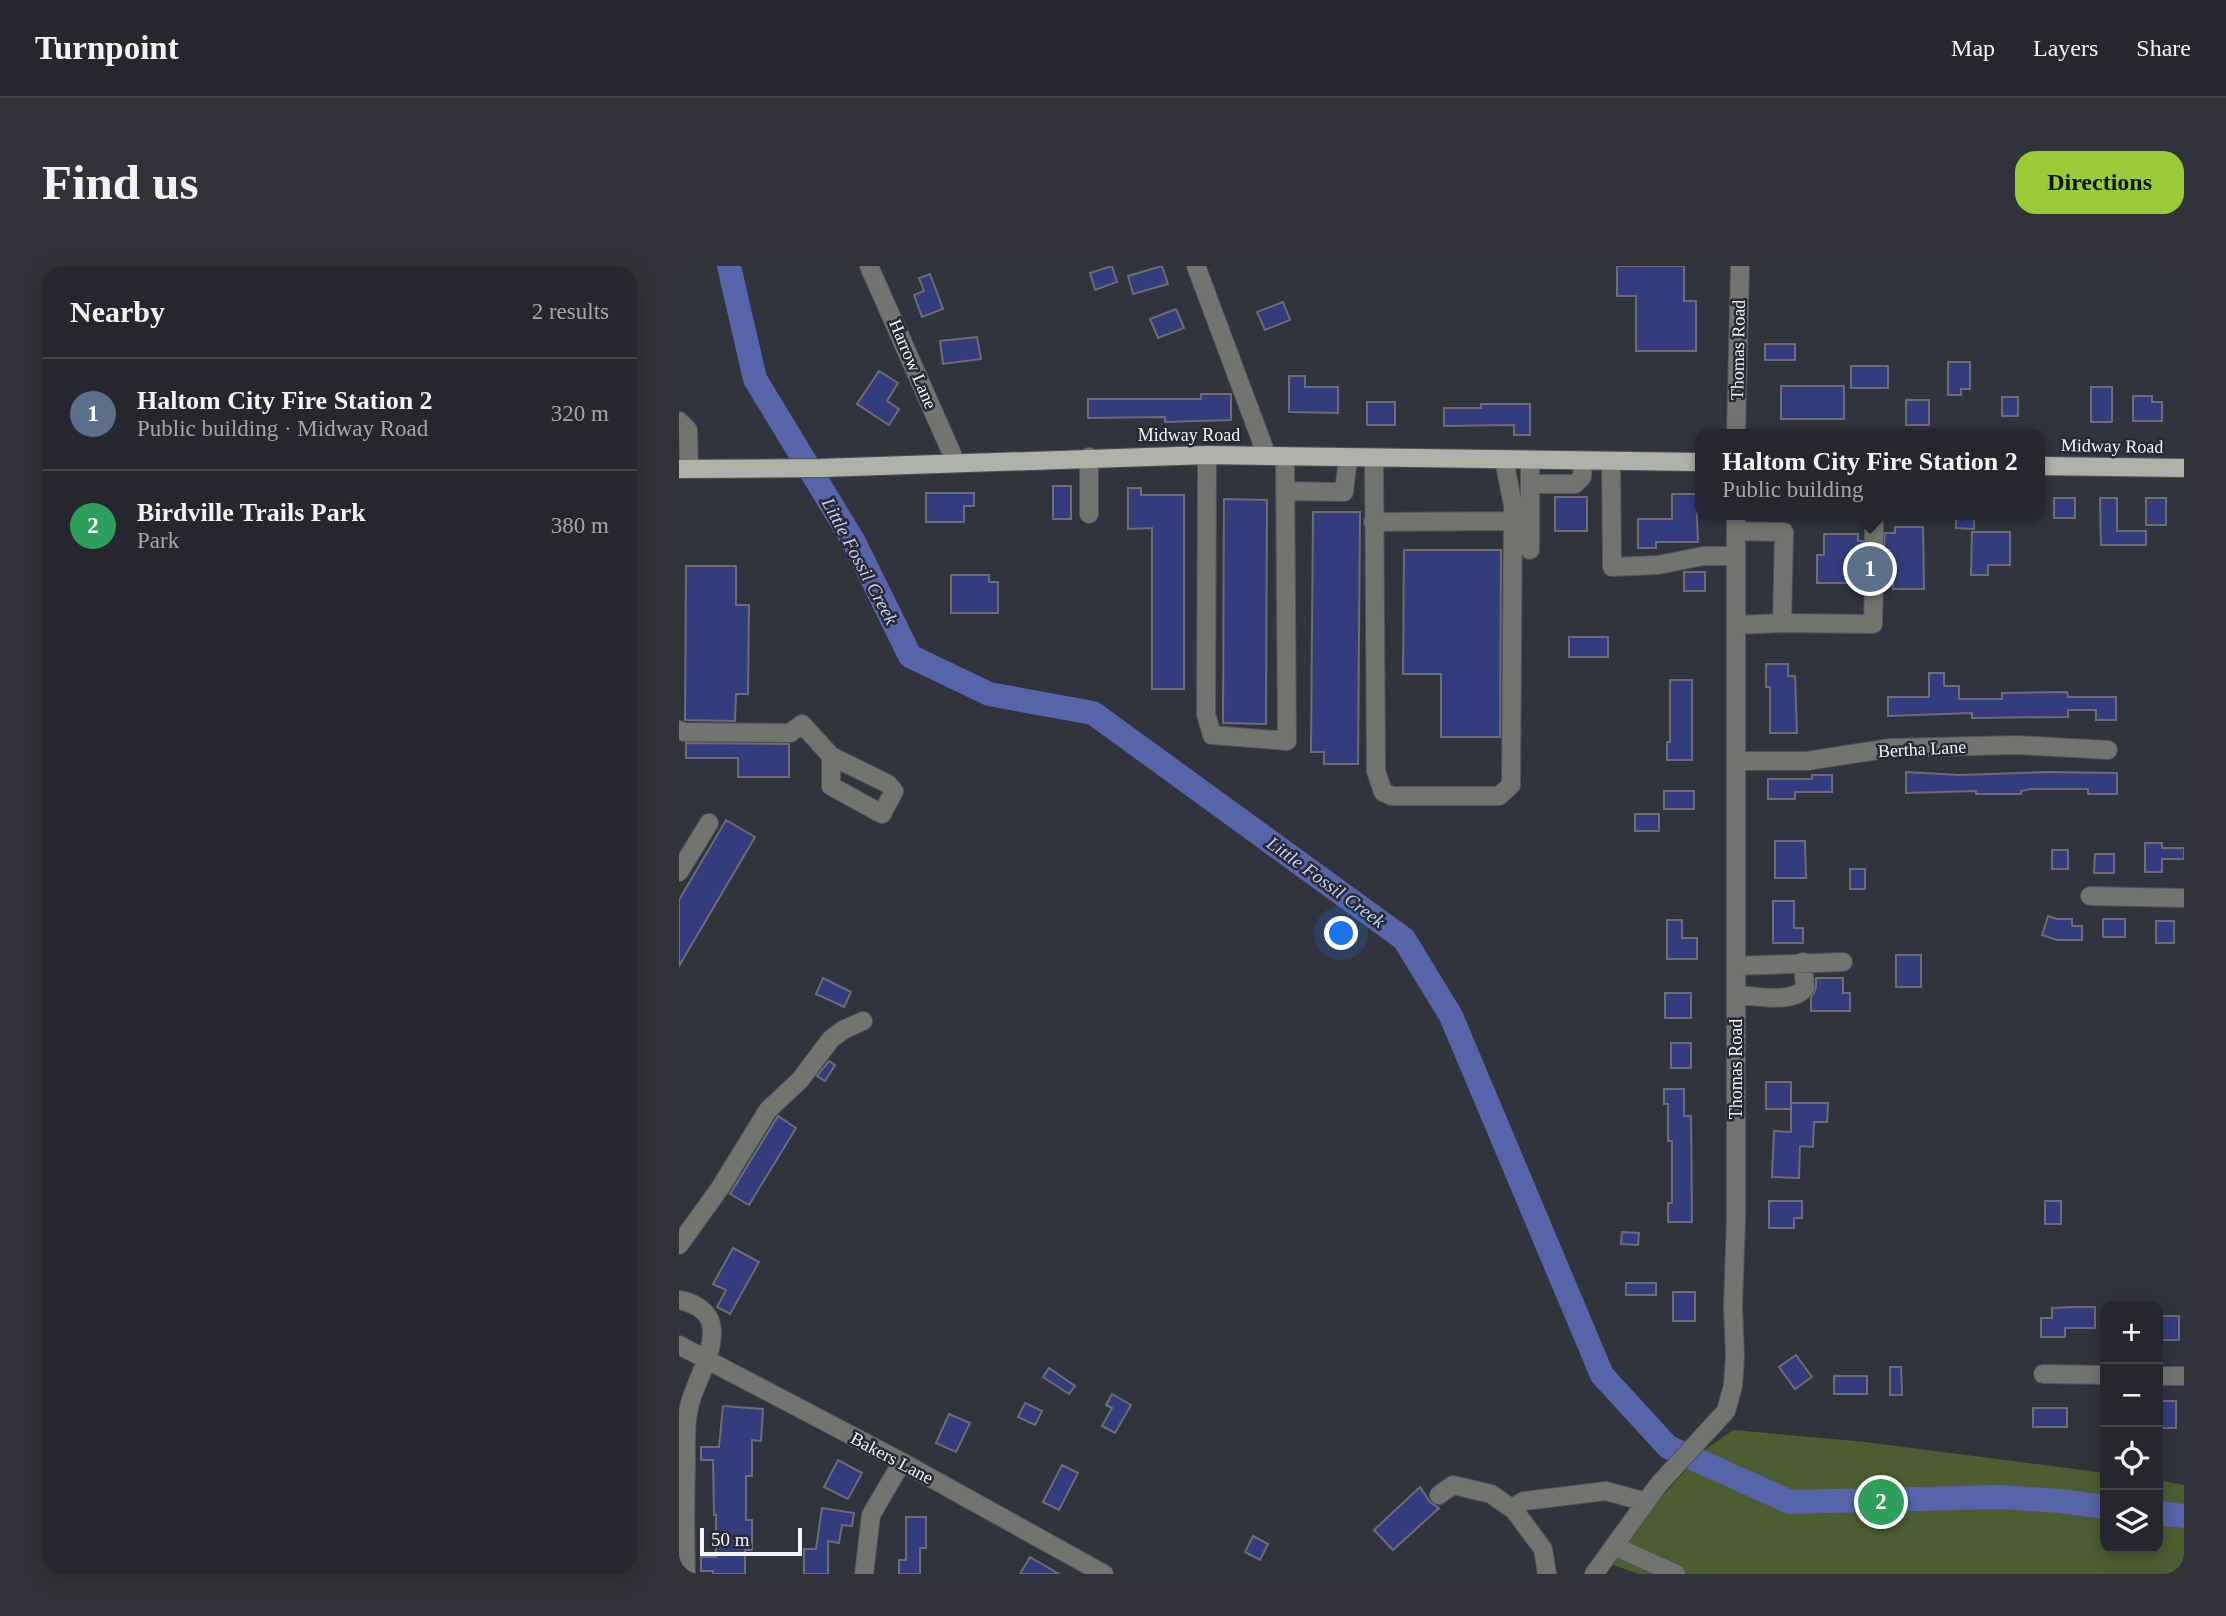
<!DOCTYPE html>
<html lang="en">
<head>
<meta charset="utf-8">
<style>
  :root { --surface:#26272e; --page:#32333a; --text:#f1f3f6; --muted:#a4a5aa; --line:#42444a; --accent:#97cc38 }
  body { margin:0; font-family:Georgia,serif; background:var(--page); color:var(--text) }
  .controls { position:absolute; right:21px; bottom:21px; display:grid; overflow:hidden; border-radius:14px; box-shadow:0 4px 18px #0003 }
  .controls button { width:63px; height:63px; display:grid; place-items:center; padding:0; border:0; border-bottom:2px solid var(--line); background:var(--surface); color:var(--text); font:35px sans-serif }
  .scale { position:absolute; left:21px; bottom:18px; width:102px; box-sizing:border-box; padding-left:7px; border:4px solid #f2f4fa; border-top:0; font-size:19px; line-height:24px; white-space:nowrap; color:#f2f4fa; -webkit-text-stroke:5px #282a33; paint-order:stroke }
  .you { position:absolute; left:663px; top:668px; width:24px; height:24px; margin:-18px; border:5px solid #fff; border-radius:50%; background:#1a73e8; box-shadow:0 0 0 10px #1a73e833 }
  .badge { display:grid; place-items:center; width:46px; height:46px; border-radius:50%; background:var(--accent); color:#fff; font-size:23px; font-weight:700 }
  .pin { position:absolute; translate:-50% -50%; border:4px solid #fff; box-shadow:0 2px 7px #0006 }
  .popup { position:absolute; left:1016px; top:163px; width:350px; height:91px; box-sizing:border-box; display:grid; place-content:center; border-radius:14px; background:var(--surface); filter:drop-shadow(0 2px 5px #0005); font-size:23px; white-space:nowrap; color:var(--muted) }
  .popup b { font-size:26px; color:var(--text) }
  .popup::after { content:''; position:absolute; left:50%; top:100%; margin-left:-14px; border:14px solid transparent; border-top-color:var(--surface) }
  .list { margin:0; padding:0; list-style:none }
  h2 { display:flex; justify-content:space-between; align-items:center; height:91px; margin:0; padding:0 28px; font-size:30px }
  h2 small { font-size:23px; font-weight:400; color:var(--muted) }
  .list li { display:grid; grid-template-columns:46px 1fr auto; gap:21px; align-items:center; box-sizing:border-box; height:112px; padding:0 28px; border-top:2px solid var(--line) }
  .list b { display:block; font-size:26px; white-space:nowrap }
  .list p { margin:0; font-size:23px; white-space:nowrap; color:var(--muted) }
  .list em { font-size:23px; font-style:normal; color:var(--muted) }
  .icon { flex:none; width:38px; height:38px; fill:none; stroke:currentColor; stroke-width:2; stroke-linecap:round; stroke-linejoin:round }
  .map { position:relative; flex:none; width:1505px; height:1308px; overflow:hidden; border-radius:21px }
  header { display:flex; align-items:center; gap:42px; box-sizing:border-box; height:98px; padding:0 35px; background:var(--surface); border-bottom:2px solid var(--line) }
  header strong { font-size:33px }
  nav { display:flex; gap:38px; margin-inline-start:auto; font-size:24px }
  .intro { display:flex; align-items:center; justify-content:space-between; box-sizing:border-box; height:168px; padding:0 42px }
  h1 { margin:0; font-size:49px }
  .button { padding:18px 32px; border-radius:21px; background:var(--accent); color:#111; font-size:24px; font-weight:700 }
  main { display:flex; gap:42px; padding:0 42px }
  aside { flex:1; background:var(--surface); border-radius:21px; box-shadow:0 4px 18px #0003 }
  .map>svg:first-child { display:block }
  .green { fill:#4b5d31 }
  .lines { fill:none; stroke-linecap:round; stroke-linejoin:round }
  .river { stroke:#5664a9; stroke-width:24 }
  .building { fill:#333d7e; stroke:#6a6c76; stroke-width:2 }
  .minor-tunnel { stroke:#4f5159; stroke-width:18; stroke-dasharray:18 9; stroke-linecap:butt }
  .minor-casing { stroke:#51535b; stroke-width:20 }
  .major-casing { stroke:#51535b; stroke-width:20 }
  .minor { stroke:#72746f; stroke-width:18 }
  .major { stroke:#aeb2a9; stroke-width:18 }
  .labels { text-anchor:middle; dominant-baseline:central; stroke-width:5; stroke-linejoin:round; paint-order:stroke }
  .street-label { font-size:18px; fill:#f2f4fa; stroke:#282a33 }
  .water-label { font-size:19px; font-style:italic; fill:#c5d0f7; stroke:#282a33 }
</style>
</head>
<body>
<header>
<strong>Turnpoint</strong>
<nav><a>Map</a><a>Layers</a><a>Share</a></nav>
</header>
<div class="intro"><h1>Find us</h1><a class="button">Directions</a></div>
<main>
<aside>
<h2>Nearby<small>2 results</small></h2>
<ul class="list">
<li><span class="badge" style="background:#5c6f8a">1</span><div><b>Haltom City Fire Station 2</b><p>Public building · Midway Road</p></div><em>320 m</em></li>
<li><span class="badge" style="background:#2e9e5b">2</span><div><b>Birdville Trails Park</b><p>Park</p></div><em>380 m</em></li>
</ul>
</aside>
<div class="map">
<svg width="1505" height="1308" viewBox="0 0 1505 1308">
  <rect width="100%" height="100%" fill="#32343d"/>
  <path class="green" d="M 1054,1164 L 1186,1176 L 1426,1207 L 1426,1282 L 1479,1282 L 1479,1214 L 1505,1219 L 1505,1308 L 959,1308 L 932,1298 L 962,1254 L 1023,1186 Z"/>
  <g class="lines">
    <path class="river" d="M 50,0 L 76,113 L 175,276 L 231,390 L 310,428 L 414,447 L 725,673 L 772,750 L 923,1109 L 989,1181 L 1111,1236 L 1322,1231 L 1381,1235 L 1426,1241
      M 1479,1247 L 1505,1250"/>
  </g>
  <path class="building" d="M 433,0 L 438,16 L 416,24 L 411,7 Z
    M 483,0 L 489,18 L 454,28 L 449,10 Z
    M 938,0 L 1005,0 L 1005,35 L 1017,35 L 1017,85 L 957,85 L 957,30 L 938,30 Z
    M 251,8 L 264,43 L 243,51 L 235,29 L 245,25 L 240,12 Z
    M 604,36 L 611,54 L 586,64 L 578,46 Z
    M 497,43 L 505,62 L 479,72 L 471,53 Z
    M 298,71 L 302,93 L 264,98 L 261,75 Z
    M 1086,78 L 1116,78 L 1116,94 L 1086,94 Z
    M 1269,96 L 1291,96 L 1291,123 L 1282,123 L 1282,129 L 1269,129 Z
    M 1172,100 L 1209,100 L 1209,122 L 1172,122 Z
    M 200,105 L 219,117 L 208,135 L 220,143 L 210,159 L 178,138 Z
    M 610,110 L 626,110 L 626,121 L 659,121 L 659,147 L 610,146 Z
    M 1102,120 L 1165,120 L 1165,153 L 1102,153 Z
    M 1412,121 L 1433,121 L 1433,156 L 1412,156 Z
    M 522,128 L 552,128 L 552,154 L 486,156 L 486,151 L 409,152 L 409,133 L 522,133 Z
    M 1454,130 L 1473,130 L 1473,136 L 1483,136 L 1483,155 L 1454,155 Z
    M 1323,131 L 1339,131 L 1339,150 L 1323,150 Z
    M 1227,134 L 1250,134 L 1250,159 L 1227,159 Z
    M 688,136 L 716,136 L 716,159 L 688,159 Z
    M 802,138 L 851,138 L 851,169 L 835,169 L 835,159 L 765,160 L 765,142 L 802,142 Z
    M 374,220 L 392,220 L 392,253 L 374,253 Z
    M 449,222 L 462,222 L 462,229 L 505,229 L 505,423 L 473,423 L 473,262 L 449,263 Z
    M 247,227 L 295,227 L 295,240 L 285,240 L 285,256 L 247,256 Z
    M 993,228 L 1017,228 L 1019,276 L 977,276 L 977,282 L 959,282 L 959,253 L 993,253 Z
    M 876,231 L 908,231 L 908,265 L 876,265 Z
    M 1375,232 L 1396,232 L 1396,252 L 1375,252 Z
    M 1421,232 L 1438,232 L 1438,265 L 1467,265 L 1467,279 L 1422,279 Z
    M 1467,232 L 1487,232 L 1487,259 L 1467,259 Z
    M 545,233 L 588,234 L 587,458 L 544,457 Z
    M 634,246 L 681,246 L 679,498 L 645,498 L 645,486 L 632,486 Z
    M 1277,249 L 1295,249 L 1295,263 L 1277,262 Z
    M 1216,261 L 1244,261 L 1245,323 L 1214,323 L 1214,316 L 1206,317 L 1201,308 L 1196,306 L 1189,307 L 1184,317 L 1138,317 L 1138,289 L 1145,289 L 1145,268 L 1179,268 L 1179,275 L 1184,275 L 1189,284 L 1196,286 L 1205,280 L 1206,267 L 1216,267 Z
    M 1293,266 L 1331,266 L 1331,299 L 1309,299 L 1309,309 L 1292,309 Z
    M 725,284 L 822,284 L 821,471 L 762,471 L 762,408 L 724,408 Z
    M 7,300 L 57,300 L 57,339 L 70,339 L 69,428 L 57,428 L 56,455 L 6,454 Z
    M 1005,306 L 1026,306 L 1026,325 L 1005,325 Z
    M 272,309 L 310,309 L 310,316 L 319,316 L 319,347 L 272,347 Z
    M 890,371 L 929,371 L 929,391 L 890,391 Z
    M 1087,398 L 1109,398 L 1109,410 L 1116,410 L 1118,467 L 1091,467 L 1091,421 L 1087,421 Z
    M 1250,407 L 1265,407 L 1265,420 L 1280,420 L 1280,433 L 1323,433 L 1323,427 L 1388,426 L 1389,431 L 1437,431 L 1437,454 L 1417,454 L 1417,444 L 1389,444 L 1389,451 L 1293,452 L 1293,447 L 1209,450 L 1209,431 L 1250,431 Z
    M 991,414 L 1013,414 L 1013,494 L 988,494 L 988,476 L 991,476 Z
    M 7,477 L 110,478 L 110,511 L 59,511 L 59,492 L 7,492 Z
    M 1227,506 L 1280,509 L 1369,506 L 1438,507 L 1438,528 L 1409,528 L 1409,523 L 1352,523 L 1342,525 L 1342,528 L 1297,528 L 1297,525 L 1227,527 Z
    M 1133,509 L 1153,509 L 1153,526 L 1116,526 L 1116,533 L 1089,533 L 1089,513 L 1133,513 Z
    M 985,525 L 1015,525 L 1015,543 L 985,543 Z
    M 956,548 L 980,548 L 980,565 L 956,565 Z
    M 47,554 L 76,571 L 0,700 L 0,634 Z
    M 1096,575 L 1126,575 L 1127,612 L 1096,612 Z
    M 1466,577 L 1483,577 L 1483,582 L 1505,582 L 1505,593 L 1483,593 L 1483,606 L 1466,606 Z
    M 1373,584 L 1389,584 L 1389,603 L 1373,603 Z
    M 1416,588 L 1435,588 L 1435,607 L 1415,607 Z
    M 1171,603 L 1186,603 L 1186,623 L 1171,623 Z
    M 1094,635 L 1115,635 L 1115,662 L 1124,662 L 1124,677 L 1094,677 Z
    M 1369,650 L 1378,653 L 1393,653 L 1393,660 L 1403,660 L 1403,674 L 1378,674 L 1363,669 Z
    M 1424,653 L 1446,653 L 1446,671 L 1424,671 Z
    M 988,654 L 1003,654 L 1003,672 L 1018,672 L 1018,693 L 988,693 Z
    M 1477,655 L 1495,655 L 1495,677 L 1477,677 Z
    M 1217,689 L 1242,689 L 1242,721 L 1217,721 Z
    M 144,712 L 172,726 L 165,741 L 137,728 Z
    M 1137,712 L 1164,712 L 1164,727 L 1171,727 L 1171,745 L 1132,745 L 1132,732 L 1137,722 Z
    M 986,727 L 1012,727 L 1012,752 L 986,752 Z
    M 992,777 L 1012,777 L 1012,802 L 992,802 Z
    M 150,795 L 156,799 L 146,815 L 138,810 Z
    M 1087,816 L 1112,816 L 1112,843 L 1087,843 Z
    M 985,823 L 1005,823 L 1005,850 L 1012,850 L 1013,956 L 989,956 L 989,937 L 993,937 L 993,875 L 989,875 L 989,838 L 985,838 Z
    M 1112,837 L 1149,837 L 1148,856 L 1135,856 L 1134,881 L 1121,880 L 1120,912 L 1093,911 L 1095,865 L 1112,866 Z
    M 99,850 L 117,862 L 70,939 L 51,928 Z
    M 1090,935 L 1123,935 L 1123,952 L 1115,952 L 1115,962 L 1090,962 Z
    M 1366,935 L 1382,935 L 1382,958 L 1366,958 Z
    M 943,966 L 960,967 L 959,979 L 942,978 Z
    M 54,982 L 80,996 L 51,1048 L 38,1041 L 47,1024 L 34,1018 Z
    M 947,1017 L 977,1017 L 977,1029 L 947,1029 Z
    M 994,1026 L 1016,1026 L 1016,1055 L 994,1055 Z
    M 1393,1041 L 1416,1041 L 1416,1062 L 1386,1062 L 1386,1071 L 1362,1071 L 1362,1052 L 1373,1052 L 1373,1042 Z
    M 1479,1050 L 1500,1050 L 1500,1074 L 1479,1074 Z
    M 1117,1089 L 1133,1111 L 1116,1123 L 1100,1101 Z
    M 1211,1101 L 1222,1101 L 1223,1129 L 1211,1129 Z
    M 370,1102 L 396,1120 L 390,1128 L 364,1111 Z
    M 1155,1110 L 1188,1110 L 1188,1128 L 1155,1128 Z
    M 433,1128 L 452,1139 L 436,1167 L 423,1160 L 433,1142 L 427,1139 Z
    M 1479,1135 L 1497,1135 L 1497,1162 L 1479,1162 Z
    M 346,1137 L 363,1145 L 356,1159 L 339,1151 Z
    M 44,1140 L 84,1143 L 82,1175 L 73,1174 L 73,1210 L 67,1210 L 67,1254 L 73,1254 L 73,1284 L 66,1284 L 66,1308 L 34,1308 L 34,1305 L 22,1305 L 22,1291 L 37,1291 L 37,1249 L 35,1249 L 34,1194 L 22,1194 L 22,1181 L 40,1181 Z
    M 1354,1142 L 1388,1142 L 1388,1161 L 1354,1161 Z
    M 270,1148 L 291,1157 L 277,1186 L 257,1177 Z
    M 159,1194 L 183,1207 L 169,1233 L 145,1221 Z
    M 383,1199 L 399,1207 L 380,1244 L 364,1236 Z
    M 741,1221 L 751,1236 L 760,1242 L 714,1284 L 695,1264 Z
    M 143,1242 L 175,1247 L 173,1260 L 163,1259 L 160,1277 L 149,1275 L 149,1308 L 125,1308 L 125,1283 L 137,1283 Z
    M 227,1251 L 247,1251 L 247,1282 L 241,1282 L 241,1308 L 220,1308 L 220,1294 L 227,1294 Z
    M 574,1270 L 589,1278 L 581,1294 L 566,1286 Z
    M 351,1291 L 380,1308 L 341,1308 Z"/>
  <g class="lines">
    <path class="minor-tunnel" d="M 1195,275 L 1195,317"/>
    <defs>
      <path id="minor" d="M 190,0 L 277,197
        M 517,0 L 588,190
        M 0,155 L 9,164 L 10,203
        M 1057,168 L 1061,0
        M 528,189 L 527,448 L 533,469 L 608,475 L 606,190
        M 410,191 L 410,248
        M 695,192 L 697,505 L 704,526 L 713,530 L 820,530 L 832,519 L 834,239 L 825,194
        M 851,195 L 851,214 L 856,218 L 896,218 L 903,211 L 904,195
        M 932,195 L 933,301 L 979,299 L 1024,290 L 1057,290
        M 851,214 L 851,284
        M 606,225 L 665,226 L 669,192
        M 1195,249 L 1195,275
        M 694,256 L 834,255
        M 1057,265 L 1105,266 L 1103,357 L 1058,359
        M 1103,357 L 1194,358 L 1195,317
        M 0,464 L 5,466 L 111,467 L 123,458 L 152,490 L 209,518 L 215,525 L 203,548 L 152,520 L 152,490
        M 1058,495 L 1128,495 L 1212,482 L 1338,479 L 1429,484
        M 0,606 L 30,557
        M 1411,630 L 1505,632
        M 1058,700 L 1164,696
        M 1058,729 C 1077,730 1113,738 1126,722 L 1124,696
        M 0,979 L 41,922 L 89,844 L 121,814 L 152,773 L 164,764 L 184,755
        M 0,1034 C 13,1036 29,1044 32,1058 C 38,1084 15,1117 10,1141 C 6,1158 7,1177 7,1195 C 6,1233 6,1270 7,1308
        M 0,1079 L 223,1196 L 425,1308
        M 1364,1108 L 1426,1109
        M 1479,1110 L 1505,1110
        M 760,1229 L 774,1219 L 812,1228 L 835,1244 L 864,1283 L 868,1308
        M 833,1242 L 845,1235 L 927,1225 L 967,1236
        M 935,1280 L 997,1308
        M 185,1308 L 192,1249 L 223,1196
        M 915,1308 L 980,1218 L 1047,1145 L 1054,1120 L 1056,1091 L 1054,1040 L 1057,952 L 1057,249"/>
      <path id="major" d="M 1361,200 L 1505,202
        M 0,203 L 142,202 L 528,189 L 1021,196"/>
    </defs>
    <use href="#minor" class="minor-casing"/>
    <use href="#major" class="major-casing"/>
    <use href="#minor" class="minor"/>
    <use href="#major" class="major"/>
  </g>
  <g class="labels">
    <g class="street-label">
      <text transform="translate(1059 84) rotate(-89)">Thomas Road</text>
      <text transform="translate(234 98) rotate(67)">Harrow Lane</text>
      <text x="510" y="169">Midway Road</text>
      <text transform="translate(1433 180) rotate(1)">Midway Road</text>
      <text transform="translate(1243 483) rotate(-3)">Bertha Lane</text>
      <text transform="translate(1057 803) rotate(-90)">Thomas Road</text>
      <text transform="translate(213 1192) rotate(28)">Bakers Lane</text>
    </g>
    <g class="water-label">
      <text transform="translate(181 295) rotate(62)">Little Fossil Creek</text>
      <text transform="translate(647 616) rotate(36)">Little Fossil Creek</text>
    </g>
  </g>
</svg>
<div class="controls">
<button>+</button>
<button>−</button>
<button><svg class="icon" aria-label="locate" viewBox="0 0 24 24"><circle cx="12" cy="12" r="6"/><path d="M12 2v4M12 18v4M2 12h4M18 12h4"/></svg></button>
<button><svg class="icon" aria-label="layers" viewBox="0 0 24 24"><path d="M12 4l9 5-9 5-9-5zM3 14l9 5 9-5"/></svg></button>
</div>
<div class="scale">50 m</div>
<div class="you"></div>
<div class="pin badge" style="left:1191px;top:303px;background:#5c6f8a">1</div>
<div class="popup"><b>Haltom City Fire Station 2</b>Public building</div>
<div class="pin badge" style="left:1202px;top:1236px;background:#2e9e5b">2</div>
</div>
</main>
</body>
</html>
